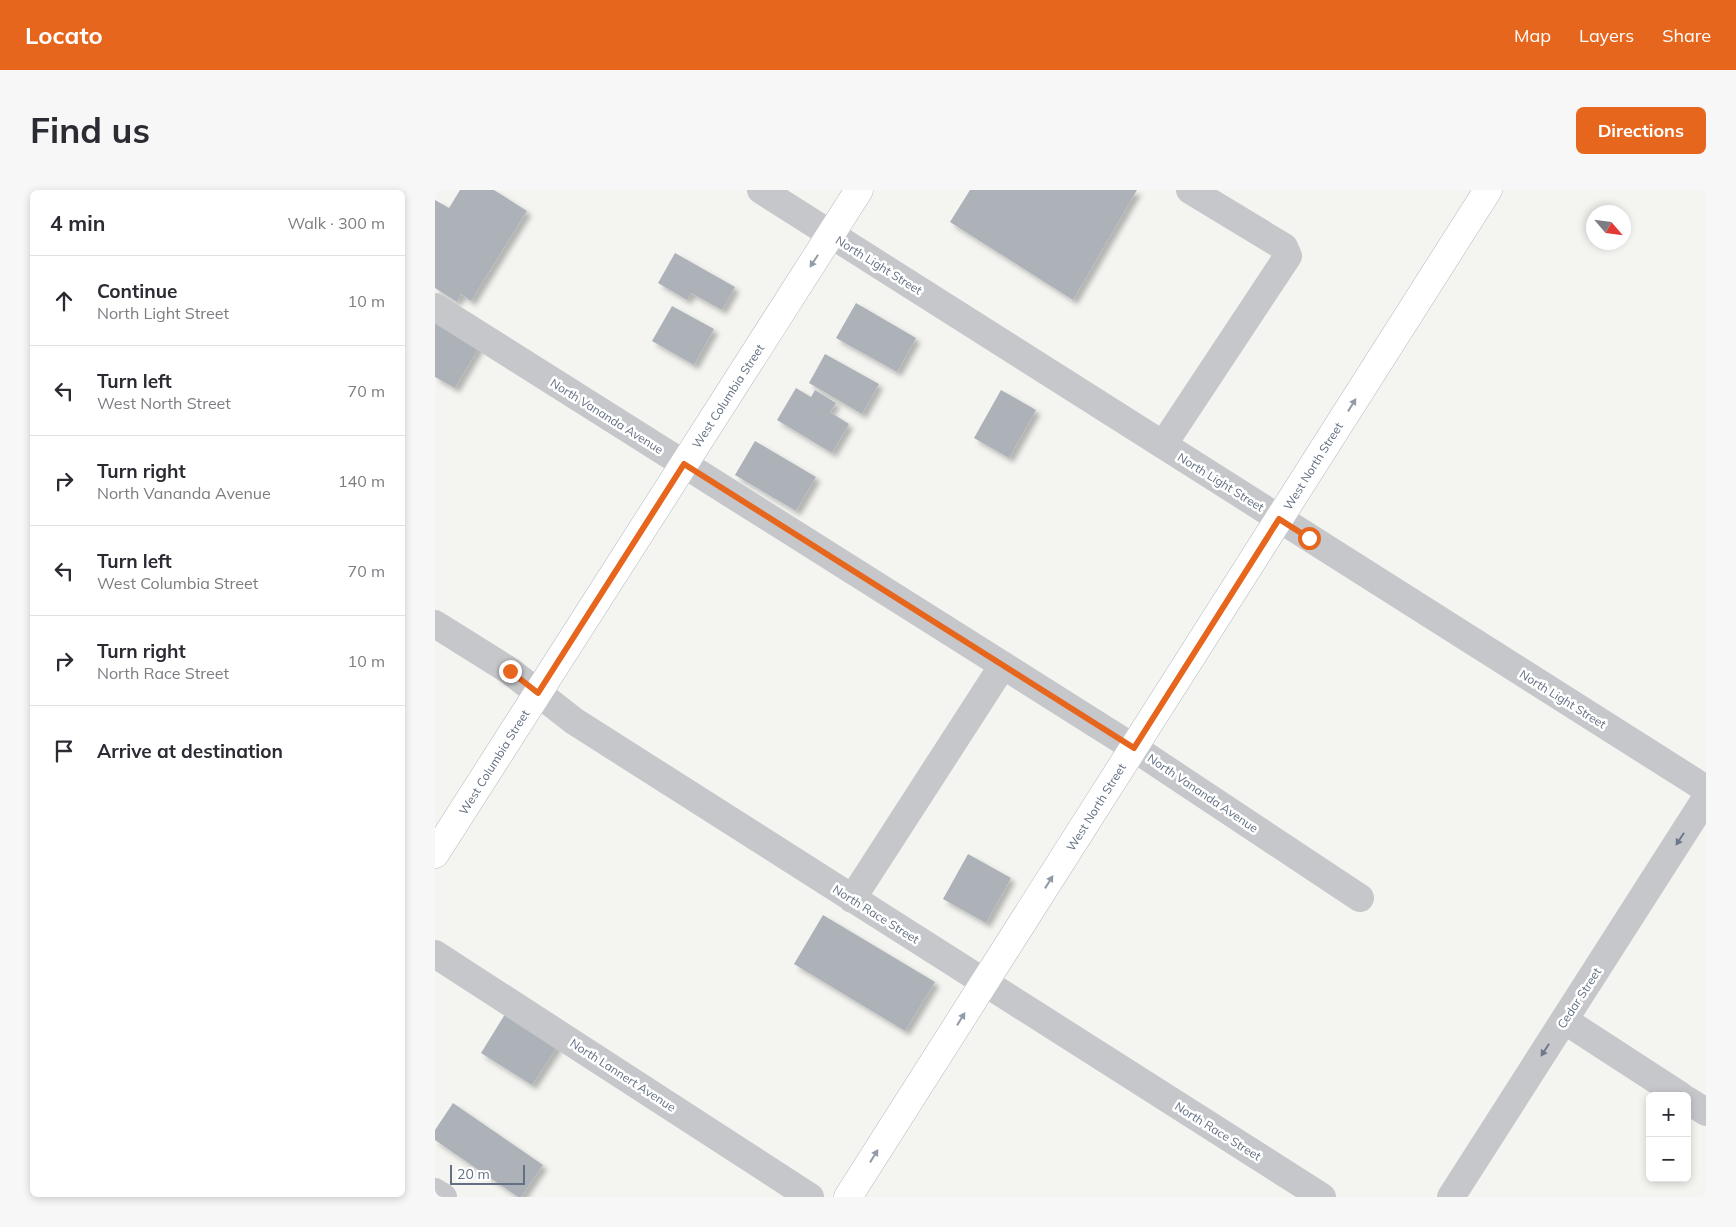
<!DOCTYPE html>
<html lang="en">
<head>
<meta charset="utf-8">
<style>
  :root { --surface:#fff; --page:#f7f7f7; --text:#2b2b33; --muted:#7c7c81; --line:#e1e1e2; --accent:#e7661e }
  body { margin:0; font-family:Mulish,sans-serif; background:var(--page); color:var(--text) }
  .controls { position:absolute; right:15px; bottom:15px; display:grid; overflow:hidden; border-radius:8px; box-shadow:0 2px 8px #0003 }
  .controls button { width:45px; height:45px; display:grid; place-items:center; padding:0; border:0; border-bottom:1px solid var(--line); background:var(--surface); color:var(--text); font:25px sans-serif }
  .compass { position:absolute; left:1151px; top:15px; width:45px; height:45px; border-radius:50%; background:var(--surface); box-shadow:0 2px 8px #0003; rotate:118deg }
  .scale { position:absolute; left:15px; bottom:12px; width:75px; box-sizing:border-box; padding-left:5px; border:2px solid #637083; border-top:0; font-size:14px; line-height:18px; white-space:nowrap; color:#637083; -webkit-text-stroke:4px #fff; paint-order:stroke }
  .stop { position:absolute; width:15px; height:15px; margin:-11px; border:4px solid #e7661e; border-radius:50%; background:#fff }
  .stop.end { background:#e7661e; border-color:#fff; box-shadow:0 1px 5px #0008 }
  .list { margin:0; padding:0; list-style:none }
  h2 { display:flex; justify-content:space-between; align-items:center; height:65px; margin:0; padding:0 20px; font-size:21px }
  h2 small { font-size:16px; font-weight:400; color:var(--muted) }
  .list li { display:grid; grid-template-columns:32px 1fr auto; gap:15px; align-items:center; box-sizing:border-box; height:90px; padding:0 20px; border-top:1px solid var(--line) }
  .list b { display:block; font-size:19px; white-space:nowrap }
  .list p { margin:0; font-size:16px; white-space:nowrap; color:var(--muted) }
  .list em { font-size:16px; font-style:normal; color:var(--muted) }
  .icon { flex:none; width:28px; height:28px; fill:none; stroke:currentColor; stroke-width:2; stroke-linecap:round; stroke-linejoin:round }
  .map { position:relative; flex:none; width:1271px; height:1007px; overflow:hidden; border-radius:8px }
  header { display:flex; align-items:center; gap:30px; box-sizing:border-box; height:70px; padding:0 25px; background:var(--accent); color:#fff }
  header strong { font-size:24px }
  nav { display:flex; gap:28px; margin-inline-start:auto; font-size:18px }
  .intro { display:flex; align-items:center; justify-content:space-between; box-sizing:border-box; height:120px; padding:0 30px }
  h1 { margin:0; font-size:35px }
  .button { padding:12px 22px; border-radius:8px; background:var(--accent); color:#fff; font-size:18px; font-weight:700 }
  main { display:flex; gap:30px; padding:0 30px }
  aside { flex:1; background:var(--surface); border-radius:8px; box-shadow:0 2px 8px #0003 }
  .map>svg:first-child { display:block }
  .building { fill:#adb2b9; filter:url(#shadow) }
  .lines { fill:none; stroke-linecap:round; stroke-linejoin:round }
  .major-casing { stroke:#b5b8bd; stroke-width:29 }
  .minor { stroke:#c5c7cb; stroke-width:28 }
  .major { stroke:#fff; stroke-width:28 }
  .oneway { fill:#929ba8 }
  .oneway2 { fill:#6d798a }
  .route { stroke:#e7661e; stroke-width:6 }
  .labels { text-anchor:middle; dominant-baseline:central; stroke-width:5; stroke-linejoin:round; paint-order:stroke }
  .street-label { font-size:12px; fill:#637083; stroke:#fff }
</style>
</head>
<body>
<header>
<strong>Locato</strong>
<nav><a>Map</a><a>Layers</a><a>Share</a></nav>
</header>
<div class="intro"><h1>Find us</h1><a class="button">Directions</a></div>
<main>
<aside>
<h2>4 min<small>Walk · 300 m</small></h2>
<ul class="list">
<li><svg class="icon" aria-label="ahead" viewBox="0 0 24 24"><path d="M12 20V5M6 11l6-6 6 6"/></svg><div><b>Continue</b><p>North Light Street</p></div><em>10 m</em></li>
<li><svg class="icon" aria-label="left" viewBox="0 0 24 24"><path d="M17 20v-9H6M10 6l-5 5 5 5"/></svg><div><b>Turn left</b><p>West North Street</p></div><em>70 m</em></li>
<li><svg class="icon" aria-label="right" viewBox="0 0 24 24"><path d="M7 20v-9h11M14 6l5 5-5 5"/></svg><div><b>Turn right</b><p>North Vananda Avenue</p></div><em>140 m</em></li>
<li><svg class="icon" aria-label="left" viewBox="0 0 24 24"><path d="M17 20v-9H6M10 6l-5 5 5 5"/></svg><div><b>Turn left</b><p>West Columbia Street</p></div><em>70 m</em></li>
<li><svg class="icon" aria-label="right" viewBox="0 0 24 24"><path d="M7 20v-9h11M14 6l5 5-5 5"/></svg><div><b>Turn right</b><p>North Race Street</p></div><em>10 m</em></li>
<li><svg class="icon" aria-label="arrive" viewBox="0 0 24 24"><path d="M6 21V4h12l-3 4 3 4H6"/></svg><div><b>Arrive at destination</b></div></li>
</ul>
</aside>
<div class="map">
<svg width="1271" height="1007" viewBox="0 0 1271 1007">
  <defs>
    <filter id="shadow"><feDropShadow dx="4.5" dy="4.5" stdDeviation="2.5" flood-color="#0004"/></filter>
  </defs>
  <rect width="100%" height="100%" fill="#f4f5f1"/>
  <path class="building" d="M 25,0 L 59,0 L 92,21 L 36,111 L 26,104 L 22,112 L 0,98 L 0,10 L 14,18 Z
    M 535,0 L 702,0 L 638,110 L 515,32 Z
    M 240,63 L 300,97 L 287,120 L 256,103 L 252,110 L 223,93 Z
    M 421,113 L 481,148 L 462,182 L 401,148 Z
    M 237,116 L 279,139 L 259,175 L 217,151 Z
    M 0,125 L 47,152 L 20,198 L 0,187 Z
    M 390,164 L 444,194 L 427,224 L 374,193 Z
    M 361,198 L 376,207 L 380,200 L 401,213 L 395,222 L 414,234 L 397,263 L 342,230 Z
    M 566,200 L 601,220 L 574,268 L 539,248 Z
    M 320,251 L 381,287 L 361,321 L 300,285 Z
    M 533,664 L 576,688 L 551,733 L 508,709 Z
    M 388,725 L 500,792 L 470,841 L 359,774 Z
    M 72,821 L 124,854 L 97,895 L 46,863 Z
    M 18,913 L 108,975 L 86,1007 L 83,1007 L 0,950 L 0,940 Z"/>
  <g class="lines">
    <defs>
      <path id="major" d="M 0,664 L 424,0
        M 413,1007 L 1053,0"/>
    </defs>
    <use href="#major" class="major-casing"/>
    <path class="minor" d="M 326,0 L 1271,599
      M 0,117 L 699,558 L 925,708
      M 728,255 L 853,66 L 849,57 L 755,0
      M 0,434 L 75,481 L 139,531 L 887,1007
      M 417,709 L 568,475
      M 0,764 L 375,1007
      M 1129,830 L 1246,906
      M 1252,910 L 1271,922
      M 0,1002 L 8,1007
      M 1016,1007 L 1271,608"/>
    <use href="#major" class="major"/>
  </g>
  <defs><path id="oneway-solid" d="M-6-.8H1V-3.2L6.5 0L1 3.2V.8H-6Z" transform="scale(1.25)"/></defs>
  <g class="oneway">
    <use href="#oneway-solid" transform="translate(379 71) rotate(123)"/>
    <use href="#oneway-solid" transform="translate(917 215) rotate(-58)"/>
    <use href="#oneway-solid" transform="translate(614 692) rotate(-58)"/>
    <use href="#oneway-solid" transform="translate(526 829) rotate(-58)"/>
    <use href="#oneway-solid" transform="translate(439 966) rotate(-58)"/>
  </g>
  <g class="oneway2">
    <use href="#oneway-solid" transform="translate(1245 649) rotate(123)"/>
    <use href="#oneway-solid" transform="translate(1110 860) rotate(123)"/>
  </g>
  <g class="lines">
    <path class="route" d="M 75,481 L 103,503 L 249,274 L 699,558 L 844,329 L 874,348"/>
  </g>
  <g class="labels">
    <g class="street-label">
      <text transform="translate(444 75) rotate(32)">North Light Street</text>
      <text transform="translate(293 206) rotate(-57)">West Columbia Street</text>
      <text transform="translate(172 226) rotate(32)">North Vananda Avenue</text>
      <text transform="translate(878 276) rotate(-58)">West North Street</text>
      <text transform="translate(786 292) rotate(32)">North Light Street</text>
      <text transform="translate(1128 509) rotate(32)">North Light Street</text>
      <text transform="translate(59 572) rotate(-58)">West Columbia Street</text>
      <text transform="translate(768 603) rotate(34)">North Vananda Avenue</text>
      <text transform="translate(661 617) rotate(-58)">West North Street</text>
      <text transform="translate(441 724) rotate(32)">North Race Street</text>
      <text transform="translate(1144 808) rotate(-57)">Cedar Street</text>
      <text transform="translate(188 885) rotate(33)">North Lannert Avenue</text>
      <text transform="translate(783 941) rotate(32)">North Race Street</text>
    </g>
  </g>
</svg>
<div class="controls">
<button>+</button>
<button>−</button>
</div>
<svg class="compass" viewBox="-18 -18 36 36"><path d="M0-13l5 13h-10z" fill="#e53935"/><path d="M0 13l5-13h-10z" fill="#7c7c81"/></svg>
<div class="scale">20 m</div>
<div class="stop" style="left:874px;top:348px"></div>
<div class="stop end" style="left:75px;top:481px"></div>
</div>
</main>
</body>
</html>
